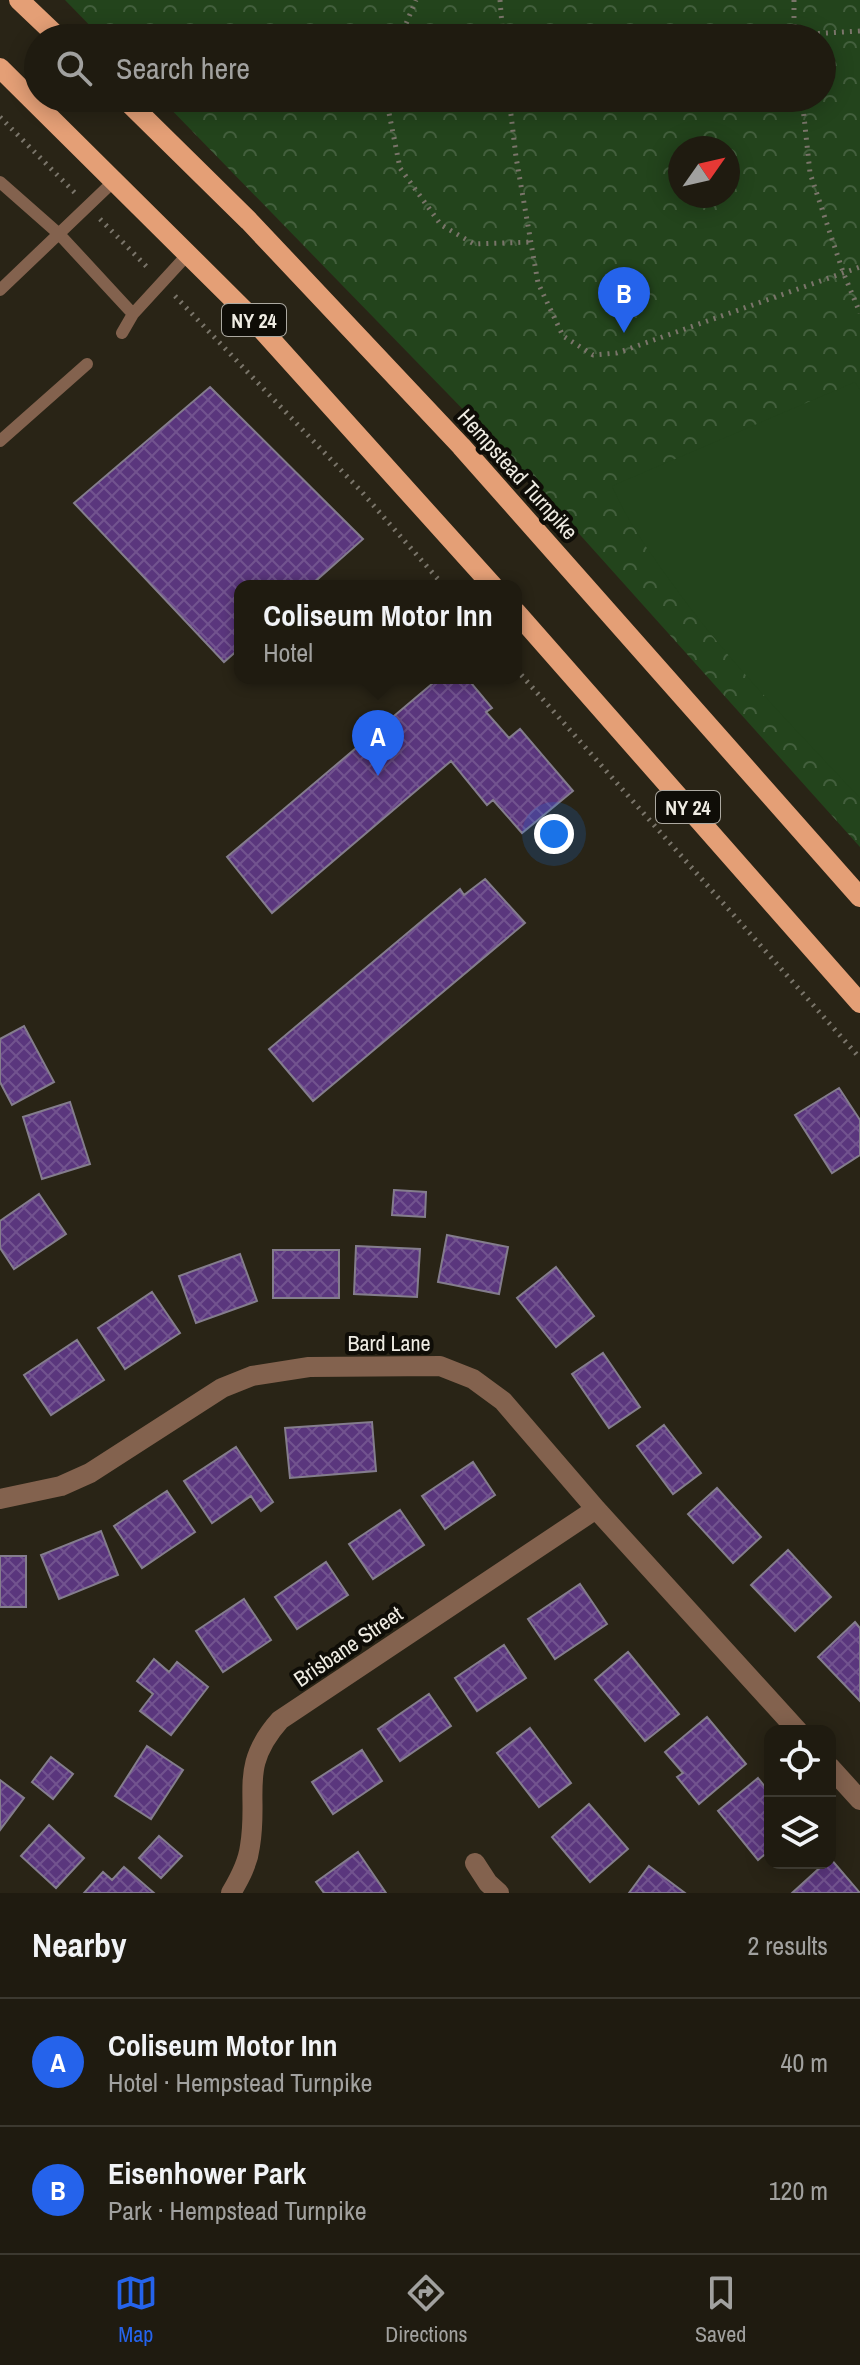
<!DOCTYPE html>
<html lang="en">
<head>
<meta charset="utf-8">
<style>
  :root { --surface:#1f1b10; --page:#2c281e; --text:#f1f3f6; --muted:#a1a19f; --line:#3c3930; --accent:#2563eb }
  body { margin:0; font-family:"Archivo Narrow",sans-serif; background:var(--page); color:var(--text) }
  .controls { position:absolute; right:24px; bottom:24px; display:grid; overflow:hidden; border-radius:16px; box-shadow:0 4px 20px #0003 }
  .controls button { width:72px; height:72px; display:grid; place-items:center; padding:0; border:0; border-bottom:2px solid var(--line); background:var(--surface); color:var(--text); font:40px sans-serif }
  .compass { position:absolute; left:668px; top:136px; width:72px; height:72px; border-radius:50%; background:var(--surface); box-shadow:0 4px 20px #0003; rotate:56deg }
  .you { position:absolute; left:554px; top:834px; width:28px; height:28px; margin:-20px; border:6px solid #fff; border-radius:50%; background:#1a73e8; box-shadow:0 0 0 12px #1a73e833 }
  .badge { display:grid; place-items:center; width:52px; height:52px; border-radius:50%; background:var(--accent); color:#fff; font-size:26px; font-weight:700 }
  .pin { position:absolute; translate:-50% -66px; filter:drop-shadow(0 2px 4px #0008) }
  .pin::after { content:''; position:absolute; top:42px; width:28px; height:24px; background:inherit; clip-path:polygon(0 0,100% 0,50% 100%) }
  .popup { position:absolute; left:234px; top:580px; width:288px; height:104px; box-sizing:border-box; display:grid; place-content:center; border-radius:16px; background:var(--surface); filter:drop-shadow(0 2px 6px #0005); font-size:26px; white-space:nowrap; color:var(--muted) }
  .popup b { font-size:30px; color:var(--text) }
  .popup::after { content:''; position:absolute; left:50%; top:100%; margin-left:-16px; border:16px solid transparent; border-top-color:var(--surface) }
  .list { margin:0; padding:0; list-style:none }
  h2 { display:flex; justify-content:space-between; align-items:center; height:104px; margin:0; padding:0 32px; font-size:34px }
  h2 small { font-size:26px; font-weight:400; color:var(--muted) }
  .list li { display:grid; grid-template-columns:52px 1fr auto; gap:24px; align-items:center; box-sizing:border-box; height:128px; padding:0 32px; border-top:2px solid var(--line) }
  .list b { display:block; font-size:30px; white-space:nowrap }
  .list p { margin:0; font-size:26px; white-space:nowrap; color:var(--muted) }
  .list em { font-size:26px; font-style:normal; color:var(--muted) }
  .icon { flex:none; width:44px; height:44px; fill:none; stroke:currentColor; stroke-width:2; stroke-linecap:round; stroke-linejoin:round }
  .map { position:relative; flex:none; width:860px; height:1893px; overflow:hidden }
  .search { position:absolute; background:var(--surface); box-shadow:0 4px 20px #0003; left:24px; right:24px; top:24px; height:88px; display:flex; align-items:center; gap:20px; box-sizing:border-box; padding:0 28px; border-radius:44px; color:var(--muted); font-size:30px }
  .sheet { height:360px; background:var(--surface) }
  nav { display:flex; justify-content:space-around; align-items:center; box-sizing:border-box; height:112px; border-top:2px solid var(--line); background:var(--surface); font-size:22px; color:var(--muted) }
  nav a { display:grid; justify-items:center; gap:4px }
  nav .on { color:var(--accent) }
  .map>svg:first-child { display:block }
  .forest { fill:url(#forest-crowns); fill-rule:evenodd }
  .garden { fill:#23441c }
  .building { fill:url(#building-cross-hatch); stroke:#847d8d; stroke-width:2 }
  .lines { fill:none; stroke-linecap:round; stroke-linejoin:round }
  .path { stroke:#7a756a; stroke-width:5; stroke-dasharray:2 6; stroke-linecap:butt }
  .service { stroke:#83624e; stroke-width:12 }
  .minor { stroke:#83624e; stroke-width:20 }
  .primary { stroke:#e49f76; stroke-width:20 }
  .labels { text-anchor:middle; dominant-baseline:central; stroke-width:8; stroke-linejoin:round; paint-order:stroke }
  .shield { fill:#0f0d07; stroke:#aca9a1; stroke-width:2 }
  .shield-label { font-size:20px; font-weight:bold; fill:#efece3 }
  .street-label { font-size:22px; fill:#efece3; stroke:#0f0d07 }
</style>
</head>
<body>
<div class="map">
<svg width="860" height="1893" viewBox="0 0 860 1893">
  <defs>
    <pattern id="forest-crowns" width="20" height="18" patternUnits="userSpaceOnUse" patternTransform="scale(2)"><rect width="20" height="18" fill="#23441c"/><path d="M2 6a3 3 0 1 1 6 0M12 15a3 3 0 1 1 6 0" fill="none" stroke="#435f3d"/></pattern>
    <pattern id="building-cross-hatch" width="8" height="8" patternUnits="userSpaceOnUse" patternTransform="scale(2)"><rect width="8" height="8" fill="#5a367d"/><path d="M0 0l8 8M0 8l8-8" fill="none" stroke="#72538f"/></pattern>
  </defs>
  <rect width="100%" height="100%" fill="#292416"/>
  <path class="forest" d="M 65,0 L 860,0 L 860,847 L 521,469 L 160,98 L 822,98 L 822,38 L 102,38 ZM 680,148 L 728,148 L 728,196 L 680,196 Z"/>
  <path class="garden" d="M 855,382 L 860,390 L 860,798 C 792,726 723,656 666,575 C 645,546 626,518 612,486 Z"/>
  <path class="building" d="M 210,387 L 363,539 L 310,586 L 240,586 L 240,648 L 224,662 L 74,503 Z
    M 439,678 L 467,678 L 492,708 L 486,712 L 509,738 L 520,729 L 573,791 L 522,833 L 493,800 L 487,805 L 451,761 L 272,913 L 227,857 Z
    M 485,879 L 525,923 L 313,1101 L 269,1049 L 460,889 L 464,895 Z
    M 24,1026 L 54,1082 L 12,1105 L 0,1082 L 0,1039 Z
    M 839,1088 L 860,1120 L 860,1155 L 832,1173 L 795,1115 Z
    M 70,1102 L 90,1164 L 42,1179 L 23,1117 Z
    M 394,1190 L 426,1192 L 425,1217 L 392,1215 Z
    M 39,1194 L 66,1234 L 14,1269 L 0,1248 L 0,1221 Z
    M 447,1235 L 508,1247 L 499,1294 L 438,1282 Z
    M 356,1246 L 420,1249 L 417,1297 L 354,1294 Z
    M 273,1250 L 339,1250 L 339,1298 L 273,1298 Z
    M 240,1254 L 257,1301 L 196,1323 L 179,1276 Z
    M 556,1267 L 594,1316 L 556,1347 L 517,1298 Z
    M 152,1292 L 180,1333 L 125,1369 L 98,1328 Z
    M 77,1340 L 104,1380 L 51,1415 L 24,1375 Z
    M 603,1353 L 640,1407 L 609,1428 L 572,1374 Z
    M 372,1422 L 376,1471 L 290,1478 L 285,1428 Z
    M 664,1425 L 701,1473 L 673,1494 L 637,1446 Z
    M 236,1447 L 273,1502 L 261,1511 L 251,1496 L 212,1523 L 184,1481 Z
    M 473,1462 L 495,1495 L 445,1529 L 422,1496 Z
    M 717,1488 L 761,1537 L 733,1563 L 688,1514 Z
    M 167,1491 L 195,1532 L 142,1568 L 114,1526 Z
    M 400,1510 L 424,1545 L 373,1579 L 349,1544 Z
    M 101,1531 L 118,1575 L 59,1599 L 41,1555 Z
    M 788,1550 L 831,1597 L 795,1631 L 751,1585 Z
    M 0,1556 L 26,1556 L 26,1607 L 0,1607 Z
    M 326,1562 L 348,1595 L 297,1629 L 275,1597 Z
    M 580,1584 L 607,1624 L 555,1659 L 528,1619 Z
    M 244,1599 L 271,1640 L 223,1672 L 196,1631 Z
    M 855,1622 L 860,1628 L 860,1701 L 818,1657 Z
    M 504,1645 L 526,1678 L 477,1711 L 455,1678 Z
    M 628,1652 L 679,1714 L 645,1741 L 595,1680 Z
    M 154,1659 L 169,1672 L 177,1662 L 208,1687 L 171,1735 L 140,1711 L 153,1694 L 137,1681 Z
    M 429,1694 L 451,1726 L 400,1761 L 378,1729 Z
    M 707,1717 L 746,1764 L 699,1804 L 677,1777 L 683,1773 L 665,1752 Z
    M 530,1728 L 571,1783 L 539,1807 L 497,1753 Z
    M 147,1746 L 183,1770 L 151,1819 L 115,1796 Z
    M 362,1750 L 382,1781 L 333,1814 L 312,1782 Z
    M 51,1757 L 73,1774 L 53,1799 L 32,1782 Z
    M 758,1778 L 770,1793 L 770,1850 L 758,1860 L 718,1811 Z
    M 0,1780 L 24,1798 L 0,1830 Z
    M 589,1804 L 628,1849 L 590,1882 L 552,1837 Z
    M 49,1825 L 84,1858 L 56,1888 L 21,1856 Z
    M 159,1836 L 182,1856 L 161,1878 L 139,1858 Z
    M 358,1852 L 386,1893 L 324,1893 L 316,1882 Z
    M 830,1858 L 860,1893 L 792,1893 L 825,1863 L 830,1863 Z
    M 649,1866 L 685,1893 L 629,1893 Z
    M 124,1867 L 154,1893 L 84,1893 L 103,1872 L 112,1880 Z"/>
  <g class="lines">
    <path class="path" d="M 500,0 L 503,38
      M 794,0 L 794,35
      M 794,35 L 860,31
      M 400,38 L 416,0
      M 386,98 L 400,168 L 441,225 L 474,244 L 531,242
      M 509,98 L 516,157 L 538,283 L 563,336 L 593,355 L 617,353 L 860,267
      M 802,98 L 810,173 L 843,272 L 860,313
      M 0,117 L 76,194
      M 100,219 L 149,269
      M 175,296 L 360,490 L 444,586
      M 516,669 L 860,1058"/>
    <path class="service" d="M 0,182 L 59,234 L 133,314
      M 0,290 L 114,181
      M 122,333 L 133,314 L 189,253
      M 0,441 L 87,364"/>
    <path class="minor" d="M 0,1499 L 61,1486 L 90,1473 L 222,1388 L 252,1376 L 309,1367 L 440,1366 L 473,1379 L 503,1401 L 596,1509 L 798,1731
      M 830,1767 L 860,1800
      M 475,1863 L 488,1883 L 499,1893
      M 231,1893 C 240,1878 248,1863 250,1846 C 259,1793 238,1767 280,1720 L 596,1509"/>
    <path class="primary" d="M 19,0 L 59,38
      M 0,68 L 247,313 L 493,586
      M 124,98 L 249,221 L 461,446 L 860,897
      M 516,612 L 860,1003"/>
  </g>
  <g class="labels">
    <g class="shield">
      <rect x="222" y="304" width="64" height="32" rx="6"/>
      <rect x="656" y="791" width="64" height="32" rx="6"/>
    </g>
    <g class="shield-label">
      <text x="254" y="320">NY 24</text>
      <text x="688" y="807">NY 24</text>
    </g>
    <g class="street-label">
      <text transform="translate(518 474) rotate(48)">Hempstead Turnpike</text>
      <text x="389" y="1343">Bard Lane</text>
      <text transform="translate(348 1646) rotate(-34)">Brisbane Street</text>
    </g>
  </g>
</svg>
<div class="controls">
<button><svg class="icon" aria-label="locate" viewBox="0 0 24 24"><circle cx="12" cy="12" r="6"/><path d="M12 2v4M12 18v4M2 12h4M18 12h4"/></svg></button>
<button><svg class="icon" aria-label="layers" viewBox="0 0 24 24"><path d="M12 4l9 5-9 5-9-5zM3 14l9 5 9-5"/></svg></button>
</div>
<svg class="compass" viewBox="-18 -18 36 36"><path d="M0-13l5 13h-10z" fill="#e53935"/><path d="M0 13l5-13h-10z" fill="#a1a19f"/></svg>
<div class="you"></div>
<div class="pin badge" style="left:378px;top:776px">A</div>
<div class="popup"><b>Coliseum Motor Inn</b>Hotel</div>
<div class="pin badge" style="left:624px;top:333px">B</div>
<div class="search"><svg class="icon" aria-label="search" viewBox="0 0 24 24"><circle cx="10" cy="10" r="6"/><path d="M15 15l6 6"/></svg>Search here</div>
</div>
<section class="sheet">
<h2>Nearby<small>2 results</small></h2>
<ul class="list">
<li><span class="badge">A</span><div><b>Coliseum Motor Inn</b><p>Hotel · Hempstead Turnpike</p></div><em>40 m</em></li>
<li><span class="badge">B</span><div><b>Eisenhower Park</b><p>Park · Hempstead Turnpike</p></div><em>120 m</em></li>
</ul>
</section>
<nav>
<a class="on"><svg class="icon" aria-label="map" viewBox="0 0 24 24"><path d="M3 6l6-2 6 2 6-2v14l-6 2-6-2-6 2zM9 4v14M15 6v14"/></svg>Map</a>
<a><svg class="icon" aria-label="directions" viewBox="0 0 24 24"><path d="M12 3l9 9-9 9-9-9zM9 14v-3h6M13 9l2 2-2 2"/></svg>Directions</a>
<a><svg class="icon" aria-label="saved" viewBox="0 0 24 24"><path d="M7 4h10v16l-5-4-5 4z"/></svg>Saved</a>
</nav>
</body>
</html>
